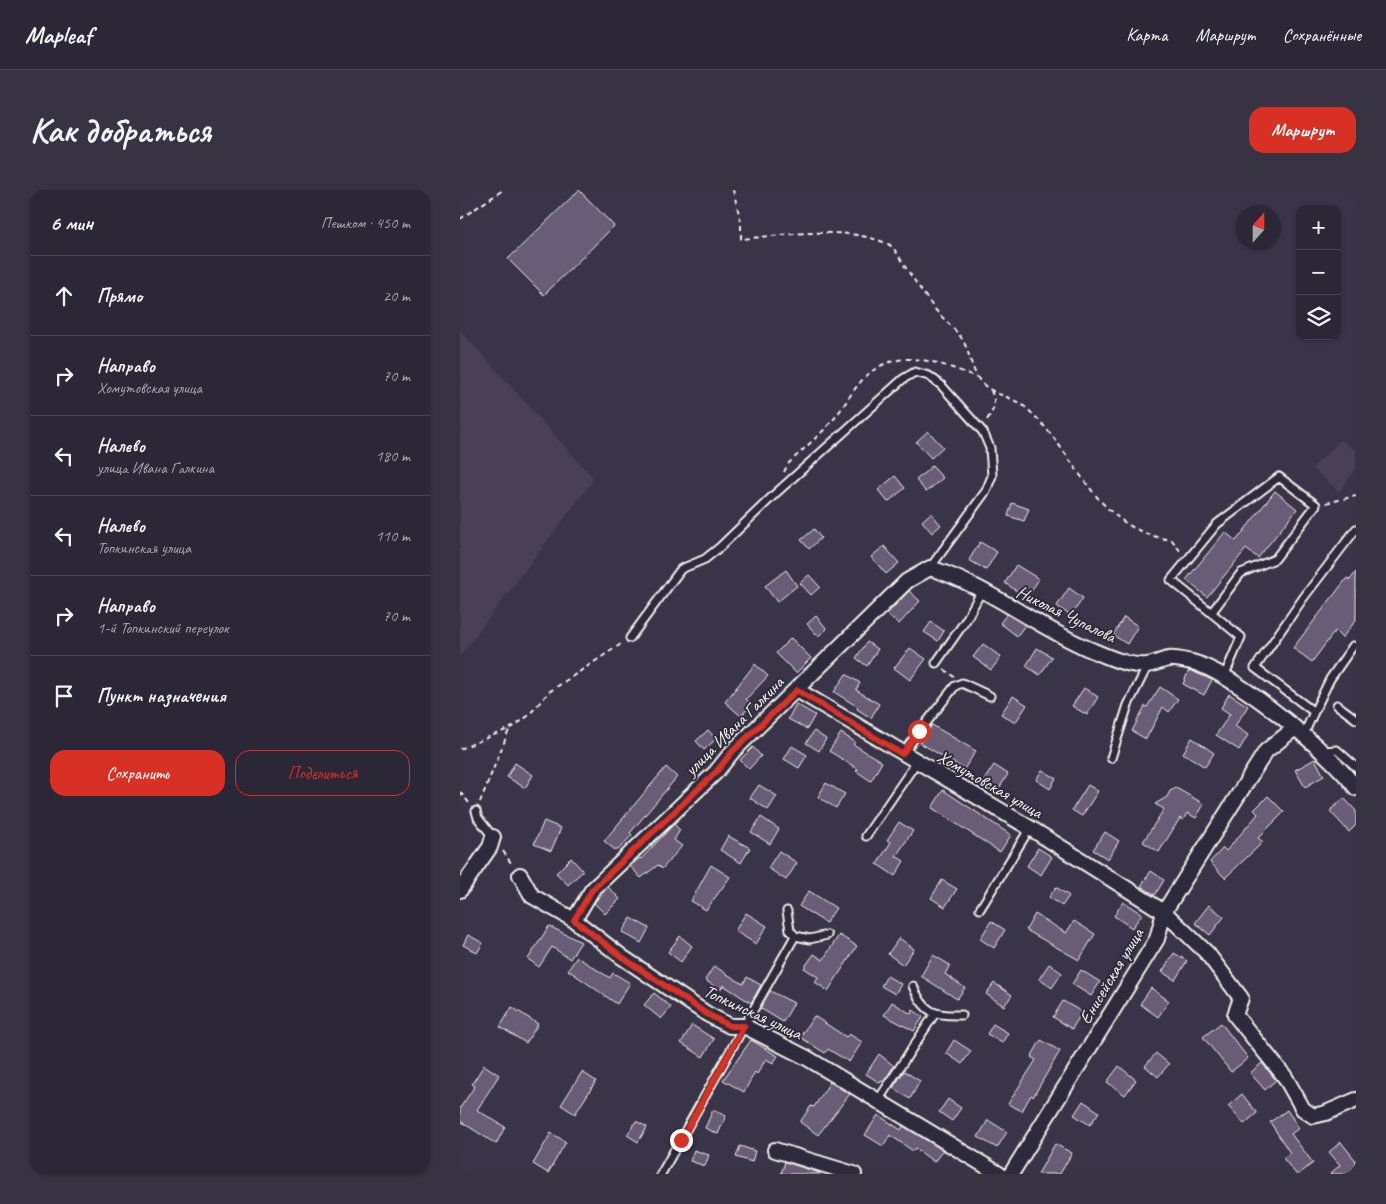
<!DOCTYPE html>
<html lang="ru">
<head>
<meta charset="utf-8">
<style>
  :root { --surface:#2c2737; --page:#383342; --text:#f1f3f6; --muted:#a6a5ad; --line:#484452; --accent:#d93025 }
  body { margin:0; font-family:Caveat,sans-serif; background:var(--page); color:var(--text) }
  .controls { position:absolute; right:15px; top:15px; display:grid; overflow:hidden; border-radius:10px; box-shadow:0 1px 4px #0004 }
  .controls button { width:45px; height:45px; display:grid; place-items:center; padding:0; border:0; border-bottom:1px solid var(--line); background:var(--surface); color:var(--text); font:25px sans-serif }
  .compass { position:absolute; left:776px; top:15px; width:45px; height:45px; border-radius:50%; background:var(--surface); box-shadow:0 1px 4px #0004; rotate:21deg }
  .stop { position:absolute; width:15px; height:15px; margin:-11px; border:4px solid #d93025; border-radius:50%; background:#fff }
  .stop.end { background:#d93025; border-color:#fff; box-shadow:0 1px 5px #0008 }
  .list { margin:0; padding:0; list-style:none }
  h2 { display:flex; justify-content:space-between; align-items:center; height:65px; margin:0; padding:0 20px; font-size:21px }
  h2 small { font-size:16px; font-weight:400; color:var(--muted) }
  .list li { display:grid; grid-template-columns:32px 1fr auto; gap:15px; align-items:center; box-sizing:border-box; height:80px; padding:0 20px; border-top:1px solid var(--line) }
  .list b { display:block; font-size:19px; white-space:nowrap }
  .list p { margin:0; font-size:16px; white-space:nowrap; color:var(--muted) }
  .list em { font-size:16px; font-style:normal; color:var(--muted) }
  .actions { display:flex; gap:10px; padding:15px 20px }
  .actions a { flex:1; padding:11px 0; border:1px solid var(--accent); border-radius:15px; text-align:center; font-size:18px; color:var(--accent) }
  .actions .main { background:var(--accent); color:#fff }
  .icon { flex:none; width:28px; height:28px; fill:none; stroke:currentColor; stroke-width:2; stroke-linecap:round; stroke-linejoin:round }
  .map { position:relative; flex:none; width:896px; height:984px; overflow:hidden; border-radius:15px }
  header { display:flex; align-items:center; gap:30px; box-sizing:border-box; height:70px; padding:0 25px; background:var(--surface); border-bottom:1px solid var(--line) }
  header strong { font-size:24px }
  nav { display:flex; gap:28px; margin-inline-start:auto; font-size:18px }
  .intro { display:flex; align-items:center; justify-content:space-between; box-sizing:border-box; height:120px; padding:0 30px }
  h1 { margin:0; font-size:35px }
  .button { padding:12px 22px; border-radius:15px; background:var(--accent); color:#fff; font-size:18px; font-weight:700 }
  main { display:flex; gap:30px; padding:0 30px }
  aside { flex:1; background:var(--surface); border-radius:15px; box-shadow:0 1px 4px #0004 }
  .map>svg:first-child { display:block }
  .built { fill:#484057 }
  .building { fill:#685b77; stroke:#f4f1e8 }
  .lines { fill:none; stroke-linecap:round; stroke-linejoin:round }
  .lane-casing { stroke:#f4f1e8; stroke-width:11 }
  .street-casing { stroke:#f4f1e8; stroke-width:18 }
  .path { stroke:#f4f1e8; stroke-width:2; stroke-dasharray:5 4; stroke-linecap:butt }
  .lane { stroke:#2f2a3d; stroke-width:7 }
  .street { stroke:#2f2a3d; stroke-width:14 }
  .route { stroke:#d93025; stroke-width:6 }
  .labels { text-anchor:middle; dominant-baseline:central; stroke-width:4; stroke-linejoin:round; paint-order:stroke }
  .street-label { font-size:18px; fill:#f4f1e8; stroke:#2f2a3d }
</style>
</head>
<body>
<header>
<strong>Mapleaf</strong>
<nav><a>Карта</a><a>Маршрут</a><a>Сохранённые</a></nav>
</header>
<div class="intro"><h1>Как добраться</h1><a class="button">Маршрут</a></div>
<main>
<aside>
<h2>6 мин<small>Пешком · 450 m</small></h2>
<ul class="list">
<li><svg class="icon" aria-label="ahead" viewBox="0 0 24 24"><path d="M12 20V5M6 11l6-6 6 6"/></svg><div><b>Прямо</b></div><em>20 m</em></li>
<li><svg class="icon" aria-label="right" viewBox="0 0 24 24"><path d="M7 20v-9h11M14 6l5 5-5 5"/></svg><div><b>Направо</b><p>Хомутовская улица</p></div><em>70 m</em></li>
<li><svg class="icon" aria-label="left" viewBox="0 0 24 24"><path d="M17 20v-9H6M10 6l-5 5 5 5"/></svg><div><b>Налево</b><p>улица Ивана Галкина</p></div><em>180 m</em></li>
<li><svg class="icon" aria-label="left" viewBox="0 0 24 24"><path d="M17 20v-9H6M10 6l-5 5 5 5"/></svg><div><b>Налево</b><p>Топкинская улица</p></div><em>110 m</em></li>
<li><svg class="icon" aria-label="right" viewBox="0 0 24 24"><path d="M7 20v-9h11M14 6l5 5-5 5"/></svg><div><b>Направо</b><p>1-й Топкинский переулок</p></div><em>70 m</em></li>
<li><svg class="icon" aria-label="arrive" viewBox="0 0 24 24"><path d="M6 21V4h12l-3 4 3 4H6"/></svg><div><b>Пункт назначения</b></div></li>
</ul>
<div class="actions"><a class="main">Сохранить</a><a>Поделиться</a></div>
</aside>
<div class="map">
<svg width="896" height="984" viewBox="0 0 896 984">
  <rect width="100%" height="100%" fill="#3a3449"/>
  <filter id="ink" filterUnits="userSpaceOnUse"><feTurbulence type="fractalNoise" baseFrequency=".02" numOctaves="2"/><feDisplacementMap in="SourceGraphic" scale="10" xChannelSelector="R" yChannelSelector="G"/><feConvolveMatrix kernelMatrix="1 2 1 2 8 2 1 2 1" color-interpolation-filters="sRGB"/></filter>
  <g filter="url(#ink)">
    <path class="built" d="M 0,140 L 134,289 L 0,466 Z
      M 881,250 L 896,261 L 896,278 L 879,302 L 852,278 Z"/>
    <path class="building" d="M 119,0 L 154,36 L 84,105 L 48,69 Z
      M 468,241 L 483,257 L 471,268 L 456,252 Z
      M 472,276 L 483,288 L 466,302 L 456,290 Z
      M 435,286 L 445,298 L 428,312 L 418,300 Z
      M 815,301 L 837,319 L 798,368 L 786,359 L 747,407 L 726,390 L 765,342 L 776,351 Z
      M 552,313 L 569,319 L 564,331 L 548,326 Z
      M 471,323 L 481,335 L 472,343 L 462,331 Z
      M 354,339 L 361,348 L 349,359 L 341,350 Z
      M 520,352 L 537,362 L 526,380 L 509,370 Z
      M 424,356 L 439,373 L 426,384 L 411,367 Z
      M 556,375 L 579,389 L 567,408 L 545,393 Z
      M 326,380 L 337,396 L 317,412 L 305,396 Z
      M 896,382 L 896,430 L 882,448 L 875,441 L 852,472 L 833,458 L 887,388 L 890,390 Z
      M 349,385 L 360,397 L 351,405 L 340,393 Z
      M 609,398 L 623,408 L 611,426 L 597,416 Z
      M 449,401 L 460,411 L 439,434 L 427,424 Z
      M 547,424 L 565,435 L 557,446 L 540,433 Z
      M 356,426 L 367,439 L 358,446 L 347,434 Z
      M 664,427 L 678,436 L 667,454 L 653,445 Z
      M 471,432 L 484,441 L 478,451 L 464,442 Z
      M 331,448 L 351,468 L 336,483 L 316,463 Z
      M 407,452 L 418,459 L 407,476 L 396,468 Z
      M 523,454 L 541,467 L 531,480 L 513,467 Z
      M 450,458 L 466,469 L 450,490 L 434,478 Z
      M 577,458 L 592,467 L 580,485 L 566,476 Z
      M 295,474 L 308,486 L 286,509 L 292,514 L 281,526 L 265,512 Z
      M 729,480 L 752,490 L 744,505 L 723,494 Z
      M 386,484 L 400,493 L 396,500 L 419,514 L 411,528 L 397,519 L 398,517 L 374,502 Z
      M 700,497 L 718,509 L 709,522 L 703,517 L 686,549 L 672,541 L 685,516 L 687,517 Z
      M 624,498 L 638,507 L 627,525 L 612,516 Z
      M 769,504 L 788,516 L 775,536 L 788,545 L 779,560 L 756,545 L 770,524 L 761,518 Z
      M 553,506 L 567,515 L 555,533 L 541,524 Z
      M 336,514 L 355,525 L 347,539 L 328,529 Z
      M 472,535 L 516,561 L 504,579 L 460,553 Z
      M 248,540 L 256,549 L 244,560 L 236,551 Z
      M 354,541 L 366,549 L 359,561 L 346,553 Z
      M 381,543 L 395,552 L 393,554 L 422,572 L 411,591 L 396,581 L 398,579 L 369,561 Z
      M 732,548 L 754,563 L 745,577 L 723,563 Z
      M 332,556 L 347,565 L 339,578 L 324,569 Z
      M 293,557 L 301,566 L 289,579 L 280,570 Z
      M 855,569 L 864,586 L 845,597 L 835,580 Z
      M 55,573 L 73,585 L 65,598 L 47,587 Z
      M 534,575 L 548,584 L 537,602 L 522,593 Z
      M 206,577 L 217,587 L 170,643 L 172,645 L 158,660 L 155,660 L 144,651 Z
      M 582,580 L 596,588 L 590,599 L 576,590 Z
      M 366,593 L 385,604 L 376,618 L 358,607 Z
      M 299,595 L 317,606 L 308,620 L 290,608 Z
      M 628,595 L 638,601 L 622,626 L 612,620 Z
      M 716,598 L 744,614 L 736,628 L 727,623 L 723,630 L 720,628 L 699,662 L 683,652 L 704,619 L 695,614 L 707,607 L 710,601 Z
      M 483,600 L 551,645 L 540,662 L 472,618 Z
      M 808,606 L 824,622 L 798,648 L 803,652 L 765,688 L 750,672 L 763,658 L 766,661 L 798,624 L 794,620 Z
      M 884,608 L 896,621 L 896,635 L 889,642 L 870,621 Z
      M 301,627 L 319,639 L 310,654 L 291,642 Z
      M 84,631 L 101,638 L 91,661 L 74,654 Z
      M 439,632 L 453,641 L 436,666 L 444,671 L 435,686 L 417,674 L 431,652 L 427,650 Z
      M 214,634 L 220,640 L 214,650 L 222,656 L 202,679 L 198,675 L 181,688 L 170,676 L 180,668 L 181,669 Z
      M 645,642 L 659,651 L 648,669 L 633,660 Z
      M 268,646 L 290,658 L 281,673 L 260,660 Z
      M 578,658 L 592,667 L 581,685 L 567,676 Z
      M 319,661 L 337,673 L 326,690 L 308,678 Z
      M 111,668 L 123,681 L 108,695 L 96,683 Z
      M 251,675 L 270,687 L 246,720 L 231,711 Z
      M 691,681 L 704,690 L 695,705 L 681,696 Z
      M 482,690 L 497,699 L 485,717 L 471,708 Z
      M 148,697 L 160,709 L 145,724 L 134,713 Z
      M 596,697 L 609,706 L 602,716 L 589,707 Z
      M 349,701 L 376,718 L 366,733 L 339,716 Z
      M 663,712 L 682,724 L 672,738 L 654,726 Z
      M 749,715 L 764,727 L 750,745 L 735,733 Z
      M 286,723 L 307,736 L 296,754 L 275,741 Z
      M 575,724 L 606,743 L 614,731 L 635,744 L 619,770 L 566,740 Z
      M 171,728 L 189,738 L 181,753 L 162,742 Z
      M 531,731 L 545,740 L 534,758 L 520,749 Z
      M 89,736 L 121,752 L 110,769 L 92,757 L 79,777 L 68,769 Z
      M 8,745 L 23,753 L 17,763 L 3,755 Z
      M 379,745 L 397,756 L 368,801 L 355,792 L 358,787 L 344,778 L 354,764 L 363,770 Z
      M 220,746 L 232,756 L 221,772 L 208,762 Z
      M 439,748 L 454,759 L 443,775 L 428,764 Z
      M 714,763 L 727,771 L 715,790 L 702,782 Z
      M 473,765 L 490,775 L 485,784 L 505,798 L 497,809 L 461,786 Z
      M 117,767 L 150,788 L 153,783 L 170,793 L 157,814 L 108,780 Z
      M 589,774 L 602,783 L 592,798 L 579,789 Z
      M 254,776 L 283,794 L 287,787 L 301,795 L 291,813 L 263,795 L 260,800 L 245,790 Z
      M 621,780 L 640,792 L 631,806 L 612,794 Z
      M 427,786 L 441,794 L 435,804 L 421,796 Z
      M 534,793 L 552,805 L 544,816 L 526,804 Z
      M 691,798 L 709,811 L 698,827 L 680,814 Z
      M 310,801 L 334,813 L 323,832 L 300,818 Z
      M 194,803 L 211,817 L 201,829 L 184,815 Z
      M 603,811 L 622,822 L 612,839 L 593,827 Z
      M 432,812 L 451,824 L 453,820 L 463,827 L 454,841 L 424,825 Z
      M 52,817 L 78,834 L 66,853 L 40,837 Z
      M 354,826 L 386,847 L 389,844 L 402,852 L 389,872 L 368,859 L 365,863 L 340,847 Z
      M 761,833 L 788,868 L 771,882 L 743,847 Z
      M 533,834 L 548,843 L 542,853 L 527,844 Z
      M 232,835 L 254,849 L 243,867 L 221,853 Z
      M 291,850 L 318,866 L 313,873 L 306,869 L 297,884 L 295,882 L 284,902 L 263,890 Z
      M 494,850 L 511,861 L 502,874 L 486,863 Z
      M 581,850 L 600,861 L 573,907 L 571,905 L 562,921 L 548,914 L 576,870 L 571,867 Z
      M 696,863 L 709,874 L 698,887 L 685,876 Z
      M 419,864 L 434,876 L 423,892 L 421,891 L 420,893 L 406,884 Z
      M 802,873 L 816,890 L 805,900 L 790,883 Z
      M 24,875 L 39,885 L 17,920 L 45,937 L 36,954 L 0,931 L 0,918 L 15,896 L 12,894 Z
      M 659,876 L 676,890 L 665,905 L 647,892 Z
      M 444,881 L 460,891 L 450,909 L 433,898 Z
      M 122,882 L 136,891 L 115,924 L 101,915 Z
      M 370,892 L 390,904 L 358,945 L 340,932 L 351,916 L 354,917 Z
      M 782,904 L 797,923 L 784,934 L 768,916 Z
      M 488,909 L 501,918 L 492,931 L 479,922 Z
      M 623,911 L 639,922 L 630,935 L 614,925 Z
      M 253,920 L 266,926 L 258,944 L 245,938 Z
      M 827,920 L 839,938 L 831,944 L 853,973 L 839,984 L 836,984 L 823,968 L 830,963 L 810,932 Z
      M 418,925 L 441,940 L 443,936 L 483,960 L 474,972 L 455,958 L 453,961 L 430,945 L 423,956 L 405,945 Z
      M 528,930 L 547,942 L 537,958 L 518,947 Z
      M 176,931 L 187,937 L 178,952 L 167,945 Z
      M 91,943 L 106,952 L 88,983 L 73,974 Z
      M 881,952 L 896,971 L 896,984 L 870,984 L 880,975 L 869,962 Z
      M 595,954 L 612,963 L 600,984 L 578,984 Z
      M 280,956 L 295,961 L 292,972 L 276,967 Z
      M 234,960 L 249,965 L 245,976 L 230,971 Z
      M 325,972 L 360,983 L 360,984 L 321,984 Z"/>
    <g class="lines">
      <defs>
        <path id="lane" d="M 752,422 L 781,383 L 815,369 L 856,315 L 819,287 L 757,334 L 711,390 L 781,447 L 764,487
          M 170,448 L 221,379 L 245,369 L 260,357 L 316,303 L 443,189 L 455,182 L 469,186 L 481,195 L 523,242 L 530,258 L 532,286 L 526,301 L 470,378
          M 893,456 L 870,489 L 854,522 L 795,478 L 844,407 L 896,339
          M 476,473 L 506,430 L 521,402
          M 877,515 L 896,529
          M 843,546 L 854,522
          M 862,561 L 877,560 L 896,577
          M 442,564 L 495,496 L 502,493 L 530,506
          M 651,568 L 668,515 L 688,475
          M 16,621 L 18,628 L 33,647
          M 406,646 L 456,573
          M 520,719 L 570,638
          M 327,721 L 330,740 L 335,746 L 350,749 L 367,745
          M 453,796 C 464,823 474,826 502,825
          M 417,912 L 474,825
          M 201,984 L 335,746"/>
        <path id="street" d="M 337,500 L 570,638 L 704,722 L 747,763 L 781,808 L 775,825 L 825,887 L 843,919 L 853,926 L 866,923 L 896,910
          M 60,685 L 72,706 L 114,730 L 162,767 L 247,824 L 270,836 L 284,836 L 347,868 L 539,984
          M 0,700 L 30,657 L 33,647
          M 114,730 L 132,700 L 256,582 L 273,561 L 447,391 L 470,378 C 526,395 575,436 629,459 C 646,466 669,477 687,475 C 695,474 702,470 709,469 C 716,468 725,471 732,472 C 774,483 870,562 896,598
          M 315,960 L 394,984
          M 551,984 L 697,749 L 704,722 L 806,561 L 835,538"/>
      </defs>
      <use href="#lane" class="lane-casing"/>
      <use href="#street" class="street-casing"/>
      <path class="path" d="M 273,0 L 281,32 L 281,49 C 325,45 386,35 428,54 C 435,57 441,71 446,78 C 455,91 464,105 474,118 C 482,128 492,136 500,146 C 509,158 510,175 518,188 C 529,205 550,205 565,217 C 619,263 632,339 712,350 L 721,362
        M 0,29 L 43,0
        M 527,230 C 534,219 537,214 531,201
        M 324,282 L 328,274 C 344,258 363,243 377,225 C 389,209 399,188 417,178 C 449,158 486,176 517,187
        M 866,313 L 896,306
        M 484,479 L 494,487
        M 0,559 L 53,537 L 68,526 L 89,502 L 161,454
        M 0,602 L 10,614
        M 20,612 L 49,540
        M 43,661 L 53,676"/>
      <use href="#lane" class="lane"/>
      <use href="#street" class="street"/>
    </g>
  </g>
  <g class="lines" filter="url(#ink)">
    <path class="route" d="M 221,950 L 284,836 L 270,836 L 247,824 L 162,767 L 114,730 L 132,700 L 256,582 L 273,561 L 337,500 L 442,564 L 459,541"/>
  </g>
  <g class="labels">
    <g class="street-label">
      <text transform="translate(606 424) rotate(26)">Николая Чупалова</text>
      <text transform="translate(274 536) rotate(-45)">улица Ивана Галкина</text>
      <text transform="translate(530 594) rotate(30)">Хомутовская улица</text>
      <text transform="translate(651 786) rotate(-59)">Енисейская улица</text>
      <text transform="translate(293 822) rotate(25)">Топкинская улица</text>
    </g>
  </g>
</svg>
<div class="controls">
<button>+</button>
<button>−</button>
<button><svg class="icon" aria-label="layers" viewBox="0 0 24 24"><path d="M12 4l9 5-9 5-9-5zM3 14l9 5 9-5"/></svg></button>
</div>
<svg class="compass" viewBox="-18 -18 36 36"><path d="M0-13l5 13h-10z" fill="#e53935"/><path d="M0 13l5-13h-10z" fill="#a6a5ad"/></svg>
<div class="stop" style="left:459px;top:541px"></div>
<div class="stop end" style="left:221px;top:950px"></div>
</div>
</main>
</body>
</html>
